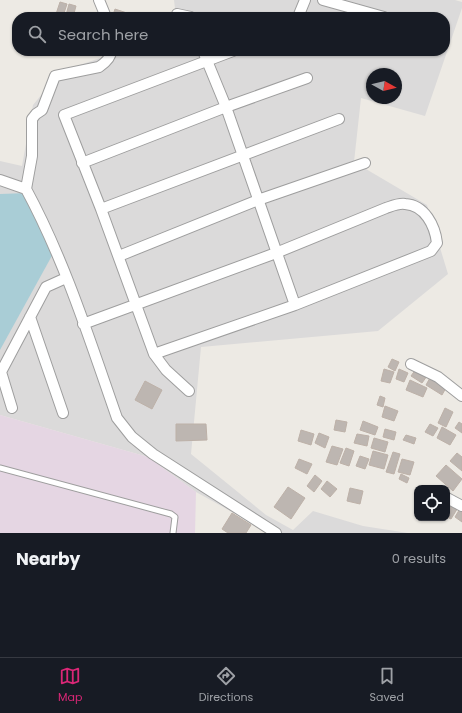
<!DOCTYPE html>
<html lang="en">
<head>
<meta charset="utf-8">
<style>
  :root { --surface:#171b24; --page:#20242c; --text:#f1f3f6; --muted:#9ea1a6; --line:#363941; --accent:#db2777 }
  body { margin:0; font-family:Poppins,sans-serif; background:var(--page); color:var(--text) }
  .controls { position:absolute; right:12px; bottom:12px; display:grid; overflow:hidden; border-radius:8px; box-shadow:0 1px 3px #0004 }
  .controls button { width:36px; height:36px; display:grid; place-items:center; padding:0; border:0; border-bottom:1px solid var(--line); background:var(--surface); color:var(--text); font:20px sans-serif }
  .compass { position:absolute; left:366px; top:68px; width:36px; height:36px; border-radius:50%; background:var(--surface); box-shadow:0 1px 3px #0004; rotate:98deg }
  .list { margin:0; padding:0; list-style:none }
  h2 { display:flex; justify-content:space-between; align-items:center; height:52px; margin:0; padding:0 16px; font-size:17px }
  h2 small { font-size:13px; font-weight:400; color:var(--muted) }
  .icon { flex:none; width:22px; height:22px; fill:none; stroke:currentColor; stroke-width:2; stroke-linecap:round; stroke-linejoin:round }
  .map { position:relative; flex:none; width:462px; height:533px; overflow:hidden }
  .search { position:absolute; background:var(--surface); box-shadow:0 1px 3px #0004; left:12px; right:12px; top:12px; height:44px; display:flex; align-items:center; gap:10px; box-sizing:border-box; padding:0 14px; border-radius:16px; color:var(--muted); font-size:15px }
  .sheet { height:124px; background:var(--surface) }
  nav { display:flex; justify-content:space-around; align-items:center; box-sizing:border-box; height:56px; border-top:1px solid var(--line); background:var(--surface); font-size:11px; color:var(--muted) }
  nav a { display:grid; justify-items:center; gap:2px }
  nav .on { color:var(--accent) }
  .map>svg:first-child { display:block }
  .residential { fill:#dbdada; fill-rule:evenodd }
  .industrial { fill:#e5d6e3 }
  .water { fill:#a9cdd6 }
  .building { fill:#bdb6b1; stroke:#bdb1a8 }
  .lines { fill:none; stroke-linecap:round; stroke-linejoin:round }
  .lane-casing { stroke:#9e9e9e; stroke-width:7 }
  .street-casing { stroke:#9e9e9e; stroke-width:12 }
  .lane { stroke:#fff; stroke-width:5 }
  .street { stroke:#fff; stroke-width:10 }
</style>
</head>
<body>
<div class="map">
<svg width="462" height="533" viewBox="0 0 462 533">
  <rect width="100%" height="100%" fill="#edeae4"/>
  <path class="residential" d="M 174,0 L 455,0 L 462,2 L 462,8 L 425,116 L 361,98 L 354,162 L 427,205 L 448,274 L 378,331 L 201,347 L 191,454 L 266,515 L 293,530 L 313,511 L 363,526 L 408,533 L 270,533 L 196,492 L 148,457 L 0,415 L 0,161 L 22,166 L 33,105 L 60,72 L 120,51 L 445,51 L 445,17 L 176,17 ZM 372,74 L 396,74 L 396,98 L 372,98 Z"/>
  <path class="industrial" d="M 0,415 L 148,457 L 196,492 L 195,533 L 0,533 Z"/>
  <path class="water" d="M 28,193 L 54,252 L 0,350 L 0,194 Z"/>
  <path class="building" d="M 60,2 L 67,4 L 63,16 L 56,14 Z
    M 69,4 L 76,6 L 73,17 L 66,15 Z
    M 115,9 L 127,13 L 126,17 L 113,15 Z
    M 392,359 L 399,362 L 395,371 L 388,367 Z
    M 384,369 L 394,372 L 390,383 L 381,381 Z
    M 399,369 L 408,373 L 404,382 L 396,379 Z
    M 416,369 L 427,376 L 422,383 L 411,376 Z
    M 431,376 L 447,386 L 442,395 L 426,385 Z
    M 410,380 L 427,388 L 423,397 L 406,390 Z
    M 145,381 L 162,390 L 152,409 L 135,400 Z
    M 380,396 L 385,398 L 383,407 L 377,405 Z
    M 385,406 L 398,411 L 394,421 L 382,417 Z
    M 445,408 L 453,412 L 446,427 L 438,423 Z
    M 336,420 L 347,422 L 345,432 L 334,430 Z
    M 363,421 L 378,427 L 375,435 L 360,430 Z
    M 459,422 L 462,424 L 462,433 L 455,428 Z
    M 176,424 L 206,424 L 207,440 L 176,441 Z
    M 430,424 L 438,428 L 433,436 L 425,432 Z
    M 442,427 L 456,435 L 450,445 L 437,438 Z
    M 385,429 L 396,432 L 394,440 L 383,437 Z
    M 301,430 L 314,434 L 311,445 L 298,441 Z
    M 319,433 L 329,437 L 325,448 L 315,443 Z
    M 357,434 L 369,436 L 367,446 L 354,443 Z
    M 406,435 L 416,438 L 414,444 L 403,440 Z
    M 374,438 L 388,442 L 385,452 L 371,448 Z
    M 332,446 L 343,449 L 337,465 L 326,462 Z
    M 346,448 L 354,451 L 349,466 L 340,463 Z
    M 373,451 L 388,455 L 384,469 L 369,465 Z
    M 393,452 L 400,454 L 394,474 L 386,472 Z
    M 457,453 L 462,457 L 462,471 L 450,461 Z
    M 360,456 L 369,459 L 365,469 L 356,466 Z
    M 299,459 L 312,464 L 307,474 L 295,468 Z
    M 402,459 L 414,462 L 410,475 L 398,472 Z
    M 446,465 L 462,479 L 453,491 L 436,476 Z
    M 401,474 L 409,478 L 407,483 L 399,479 Z
    M 315,475 L 322,481 L 314,492 L 307,486 Z
    M 327,481 L 337,489 L 330,497 L 321,489 Z
    M 288,487 L 305,498 L 291,519 L 274,507 Z
    M 350,488 L 363,491 L 360,504 L 347,501 Z
    M 454,502 L 459,506 L 451,519 L 447,517 L 447,512 Z
    M 461,507 L 462,507 L 462,522 L 455,517 Z
    M 232,513 L 251,525 L 246,533 L 228,533 L 222,529 Z"/>
  <g class="lines">
    <defs>
      <path id="lane" d="M 0,468 L 171,514 L 175,517 L 173,533"/>
      <path id="street" d="M 99,0 L 106,17
        M 323,0 L 384,17
        M 177,14 L 191,17
        M 298,17 L 305,0
        M 203,51 L 226,107 L 295,305
        M 82,163 L 226,107 L 307,78
        M 0,180 L 26,189 C 65,261 90,341 117,418 L 132,437 L 153,454 L 276,533
        M 26,189 L 32,156 L 32,119 L 36,114 L 42,110 L 55,76 L 99,67 C 105,63 111,58 111,51
        M 101,209 L 339,119
        M 119,256 L 258,200 L 365,163
        M 30,317 L 63,413
        M 83,324 L 276,253 L 386,208 C 392,206 399,203 405,204 C 425,205 435,226 437,243 L 431,251 L 295,305 L 154,354
        M 411,364 L 438,377 L 462,396
        M 189,391 L 166,370 L 154,354 L 101,209 L 64,115 L 233,51
        M 12,408 L 1,372 L 46,287 L 66,278
        M 447,498 L 462,506"/>
    </defs>
    <use href="#lane" class="lane-casing"/>
    <use href="#street" class="street-casing"/>
    <use href="#lane" class="lane"/>
    <use href="#street" class="street"/>
  </g>
</svg>
<div class="controls">
<button><svg class="icon" aria-label="locate" viewBox="0 0 24 24"><circle cx="12" cy="12" r="6"/><path d="M12 2v4M12 18v4M2 12h4M18 12h4"/></svg></button>
</div>
<svg class="compass" viewBox="-18 -18 36 36"><path d="M0-13l5 13h-10z" fill="#e53935"/><path d="M0 13l5-13h-10z" fill="#9ea1a6"/></svg>
<div class="search"><svg class="icon" aria-label="search" viewBox="0 0 24 24"><circle cx="10" cy="10" r="6"/><path d="M15 15l6 6"/></svg>Search here</div>
</div>
<section class="sheet">
<h2>Nearby<small>0 results</small></h2>
<ul class="list">
</ul>
</section>
<nav>
<a class="on"><svg class="icon" aria-label="map" viewBox="0 0 24 24"><path d="M3 6l6-2 6 2 6-2v14l-6 2-6-2-6 2zM9 4v14M15 6v14"/></svg>Map</a>
<a><svg class="icon" aria-label="directions" viewBox="0 0 24 24"><path d="M12 3l9 9-9 9-9-9zM9 14v-3h6M13 9l2 2-2 2"/></svg>Directions</a>
<a><svg class="icon" aria-label="saved" viewBox="0 0 24 24"><path d="M7 4h10v16l-5-4-5 4z"/></svg>Saved</a>
</nav>
</body>
</html>
